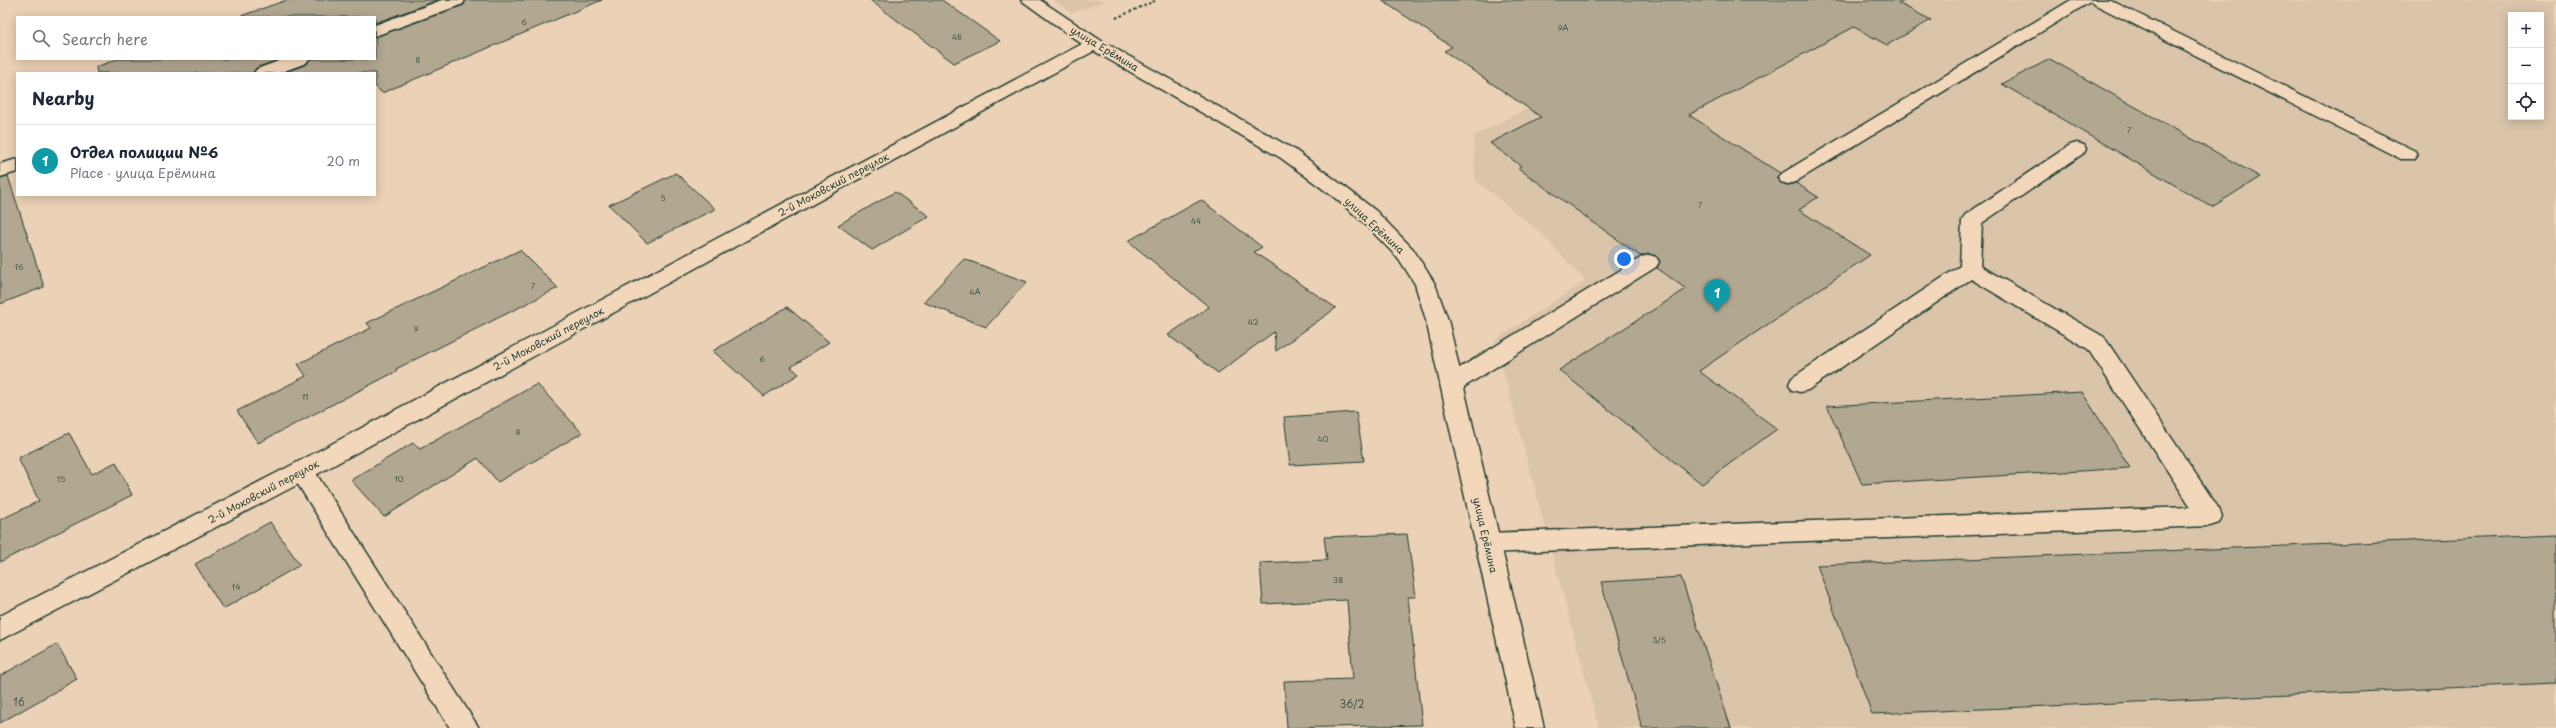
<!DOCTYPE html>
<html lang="en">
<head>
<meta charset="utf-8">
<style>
  :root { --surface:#fff; --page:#f2f2f3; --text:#1f2937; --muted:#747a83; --line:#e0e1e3; --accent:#0f766e }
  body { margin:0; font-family:"Playpen Sans",sans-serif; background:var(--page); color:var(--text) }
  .controls { position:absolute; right:12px; top:12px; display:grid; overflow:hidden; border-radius:0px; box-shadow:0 2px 10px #0003 }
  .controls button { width:36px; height:36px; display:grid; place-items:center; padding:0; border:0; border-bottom:1px solid var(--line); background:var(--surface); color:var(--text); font:20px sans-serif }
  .you { position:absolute; left:1624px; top:259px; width:14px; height:14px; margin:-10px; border:3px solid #fff; border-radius:50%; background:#1a73e8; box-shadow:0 0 0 6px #1a73e833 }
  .badge { display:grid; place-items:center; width:26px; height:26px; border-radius:50%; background:var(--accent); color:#fff; font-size:13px; font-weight:700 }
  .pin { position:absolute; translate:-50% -33px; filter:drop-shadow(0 1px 2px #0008) }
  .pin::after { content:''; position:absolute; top:21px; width:14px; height:12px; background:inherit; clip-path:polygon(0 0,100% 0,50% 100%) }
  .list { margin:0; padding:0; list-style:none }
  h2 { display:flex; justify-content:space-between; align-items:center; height:52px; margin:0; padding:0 16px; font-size:17px }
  h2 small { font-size:13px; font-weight:400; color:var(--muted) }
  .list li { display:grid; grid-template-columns:26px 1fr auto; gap:12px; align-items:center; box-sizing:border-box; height:72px; padding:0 16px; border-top:1px solid var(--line) }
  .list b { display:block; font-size:15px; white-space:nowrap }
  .list p { margin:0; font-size:13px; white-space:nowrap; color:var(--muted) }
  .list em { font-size:13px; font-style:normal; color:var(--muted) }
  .icon { flex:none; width:22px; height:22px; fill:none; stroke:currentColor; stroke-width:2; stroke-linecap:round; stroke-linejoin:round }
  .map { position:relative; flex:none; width:2556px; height:728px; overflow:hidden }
  .search { position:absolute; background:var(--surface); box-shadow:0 2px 10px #0003; left:16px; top:16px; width:360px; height:44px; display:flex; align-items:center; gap:10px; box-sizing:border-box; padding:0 14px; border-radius:0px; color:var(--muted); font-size:15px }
  .panel { position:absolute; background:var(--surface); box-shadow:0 2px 10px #0003; left:16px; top:72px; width:360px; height:124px; border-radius:0px }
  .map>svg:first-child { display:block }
  .built { fill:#dac4aa; fill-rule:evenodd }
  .building { fill:#b2a790; stroke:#1f3d34 }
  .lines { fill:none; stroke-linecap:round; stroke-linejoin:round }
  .lane-casing { stroke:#1f3d34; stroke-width:3 }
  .street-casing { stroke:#1f3d34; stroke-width:3 }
  .path { stroke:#1f3d34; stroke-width:2; stroke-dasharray:2.5 2.5; stroke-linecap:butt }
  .lane { fill:#f3d7ba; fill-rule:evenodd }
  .street { fill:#f3d7ba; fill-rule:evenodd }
  .labels { text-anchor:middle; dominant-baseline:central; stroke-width:4; stroke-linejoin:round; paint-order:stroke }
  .number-label { font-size:8px; fill:#44584b }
  .street-label { font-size:10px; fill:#1f3d34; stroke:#f3d7ba }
  .near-number-label { font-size:10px; fill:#44584b }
</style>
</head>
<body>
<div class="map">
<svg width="2556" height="728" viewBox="0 0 2556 728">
  <rect width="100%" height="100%" fill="#ebd1b5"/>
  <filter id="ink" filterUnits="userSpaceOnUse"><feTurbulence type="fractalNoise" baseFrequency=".025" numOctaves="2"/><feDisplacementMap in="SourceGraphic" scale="8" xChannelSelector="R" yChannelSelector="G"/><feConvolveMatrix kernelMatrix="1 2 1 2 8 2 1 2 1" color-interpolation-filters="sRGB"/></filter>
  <g filter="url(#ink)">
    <path class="built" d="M 1053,0 L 1107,0 L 1072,13 Z
      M 1730,0 L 2556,0 L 2556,728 L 1599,728 L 1495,340 L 1585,281 L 1539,231 L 1475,180 L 1474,136 L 1733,2 ZM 2511,15 L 2541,15 L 2541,117 L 2511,117 Z"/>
    <path class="building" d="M 287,0 L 438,0 L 375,23 L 375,17 L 238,17 Z
      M 466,0 L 602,0 L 382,93 L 375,86 L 375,73 L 283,73 L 307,64 L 310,59 L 375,59 L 375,37 L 464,5 Z
      M 870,0 L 942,0 L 1000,41 L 954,63 Z
      M 1381,0 L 1904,0 L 1898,3 L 1931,20 L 1887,45 L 1854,27 L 1689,115 L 1780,173 L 1776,178 L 1781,183 L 1788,185 L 1796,183 L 1818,197 L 1799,210 L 1870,255 L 1699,371 L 1777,429 L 1702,484 L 1559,370 L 1686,289 L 1657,268 L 1660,261 L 1656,256 L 1649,254 L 1640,256 L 1518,168 L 1521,166 L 1490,143 L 1541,117 L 1444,51 L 1452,47 Z
      M 118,59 L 280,59 L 256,68 L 253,73 L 97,73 L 96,67 Z
      M 2050,59 L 2260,177 L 2212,207 L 2002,84 Z
      M 676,173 L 715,209 L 647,243 L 609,205 Z
      M 8,176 L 44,287 L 0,304 L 0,178 Z
      M 895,192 L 929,216 L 872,250 L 838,225 Z
      M 1201,200 L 1262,247 L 1254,252 L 1336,308 L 1276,351 L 1274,332 L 1218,373 L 1168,335 L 1209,307 L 1128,241 Z
      M 520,250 L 558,288 L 396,369 L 397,371 L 258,443 L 237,411 L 306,376 L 298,364 L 371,328 L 367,323 Z
      M 964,259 L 1027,282 L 986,327 L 923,302 Z
      M 787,307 L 829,342 L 791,367 L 799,374 L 764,396 L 713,351 Z
      M 537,384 L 582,433 L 498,482 L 478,458 L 384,517 L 351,480 L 413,443 L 420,449 Z
      M 2082,392 L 2130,468 L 1862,484 L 1827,406 Z
      M 1356,412 L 1364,461 L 1290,465 L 1284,417 Z
      M 69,433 L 92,474 L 116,462 L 132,495 L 0,562 L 0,520 L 39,501 L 18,458 Z
      M 270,522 L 300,565 L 223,609 L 195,564 Z
      M 1407,534 L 1416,597 L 1408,597 L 1422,725 L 1287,728 L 1284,681 L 1353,679 L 1347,600 L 1263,604 L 1260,563 L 1327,560 L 1324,537 Z
      M 2556,535 L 2556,683 L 1872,714 L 1817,565 Z
      M 1681,577 L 1731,728 L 1642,728 L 1601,582 Z
      M 57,644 L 77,679 L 0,723 L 0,676 Z"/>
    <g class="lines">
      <defs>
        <path id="lane" d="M 2071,0 L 2110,0 L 2415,151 L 2417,155 L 2415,159 L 2401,159 L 2090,2 L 1795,182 L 1788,184 L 1781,182 L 1778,178 L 1781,174 Z
          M 2077,143 L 2084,145 L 2086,149 L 2084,153 L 1982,223 L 1980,266 L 2104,337 L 2219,509 L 2222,516 L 2219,523 L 2210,526 L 1487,553 L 1478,550 L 1475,543 L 1478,536 L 1487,533 L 2191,507 L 2088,349 L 1971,279 L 1808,390 L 1800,392 L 1792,390 L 1789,384 L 1792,378 L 1960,266 L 1962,220 L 1965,215 L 2070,145 Z
          M 1649,255 L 1656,257 L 1659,262 L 1656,267 L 1459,390 L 1451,392 L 1443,390 L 1440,384 L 1443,378 L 1642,257 Z
          M 302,462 L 310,464 L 479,728 L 450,728 L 294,478 L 290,471 L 294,464 Z"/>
        <path id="street" d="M 442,0 L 465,0 L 463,4 L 375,36 L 375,25 Z
          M 1021,0 L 1040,0 L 1100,40 L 1295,150 L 1349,190 L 1376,211 L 1413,249 L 1435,284 L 1448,320 L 1544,728 L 1516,728 L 1426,320 L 1415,284 L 1399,259 L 1362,221 L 1335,198 L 1281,158 L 1094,51 L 310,478 L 0,640 L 0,616 L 294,464 L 1082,44 Z
          M 284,59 L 309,59 L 306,63 L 279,73 L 254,73 L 257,69 Z
          M 17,159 L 17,172 L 0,177 L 0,164 Z"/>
      </defs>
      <use href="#lane" class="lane-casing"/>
      <use href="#street" class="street-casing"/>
      <path class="path" d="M 1116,18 L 1157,0"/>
      <use href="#lane" class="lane"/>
      <use href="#street" class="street"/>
    </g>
  </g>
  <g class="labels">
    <g class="number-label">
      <text x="524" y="22">6</text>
      <text x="1563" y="28">9А</text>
      <text x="957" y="37">48</text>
      <text x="418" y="60">8</text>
      <text x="2129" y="130">7</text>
      <text x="663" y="198">5</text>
      <text x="1700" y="205">7</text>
      <text x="1196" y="221">44</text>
      <text x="19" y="267">16</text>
      <text x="533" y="286">7</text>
      <text x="975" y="292">4А</text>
      <text x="1253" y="322">42</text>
      <text x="416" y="329">9</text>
      <text x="762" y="359">6</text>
      <text x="305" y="397">11</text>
      <text x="518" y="432">8</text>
      <text x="1323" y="439">40</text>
      <text x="61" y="479">15</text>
      <text x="399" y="479">10</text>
      <text x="1338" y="580">38</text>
      <text x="236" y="587">14</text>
      <text x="1659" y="640">3/5</text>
    </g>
    <g class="street-label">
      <text transform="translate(1105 48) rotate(31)">улица Ерёмина</text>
      <text transform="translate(833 184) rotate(-28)">2-й Моковский переулок</text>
      <text transform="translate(1375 225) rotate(43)">улица Ерёмина</text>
      <text transform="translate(548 338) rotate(-28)">2-й Моковский переулок</text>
      <text transform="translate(263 491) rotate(-28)">2-й Моковский переулок</text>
      <text transform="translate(1486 535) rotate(77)">улица Ерёмина</text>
    </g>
    <g class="near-number-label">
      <text x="19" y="701">16</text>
      <text x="1352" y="703">36/2</text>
    </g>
  </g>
</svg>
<div class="controls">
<button>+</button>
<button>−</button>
<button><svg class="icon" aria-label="locate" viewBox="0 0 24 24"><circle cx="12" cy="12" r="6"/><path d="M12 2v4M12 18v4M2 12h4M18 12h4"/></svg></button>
</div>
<div class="you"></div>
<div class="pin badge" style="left:1717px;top:312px;background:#0f9aa8">1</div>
<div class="search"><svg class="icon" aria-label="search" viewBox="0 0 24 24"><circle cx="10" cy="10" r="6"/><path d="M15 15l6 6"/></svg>Search here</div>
<section class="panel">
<h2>Nearby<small></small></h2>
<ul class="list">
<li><span class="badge" style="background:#0f9aa8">1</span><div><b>Отдел полиции №6</b><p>Place · улица Ерёмина</p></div><em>20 m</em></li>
</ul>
</section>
</div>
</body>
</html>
